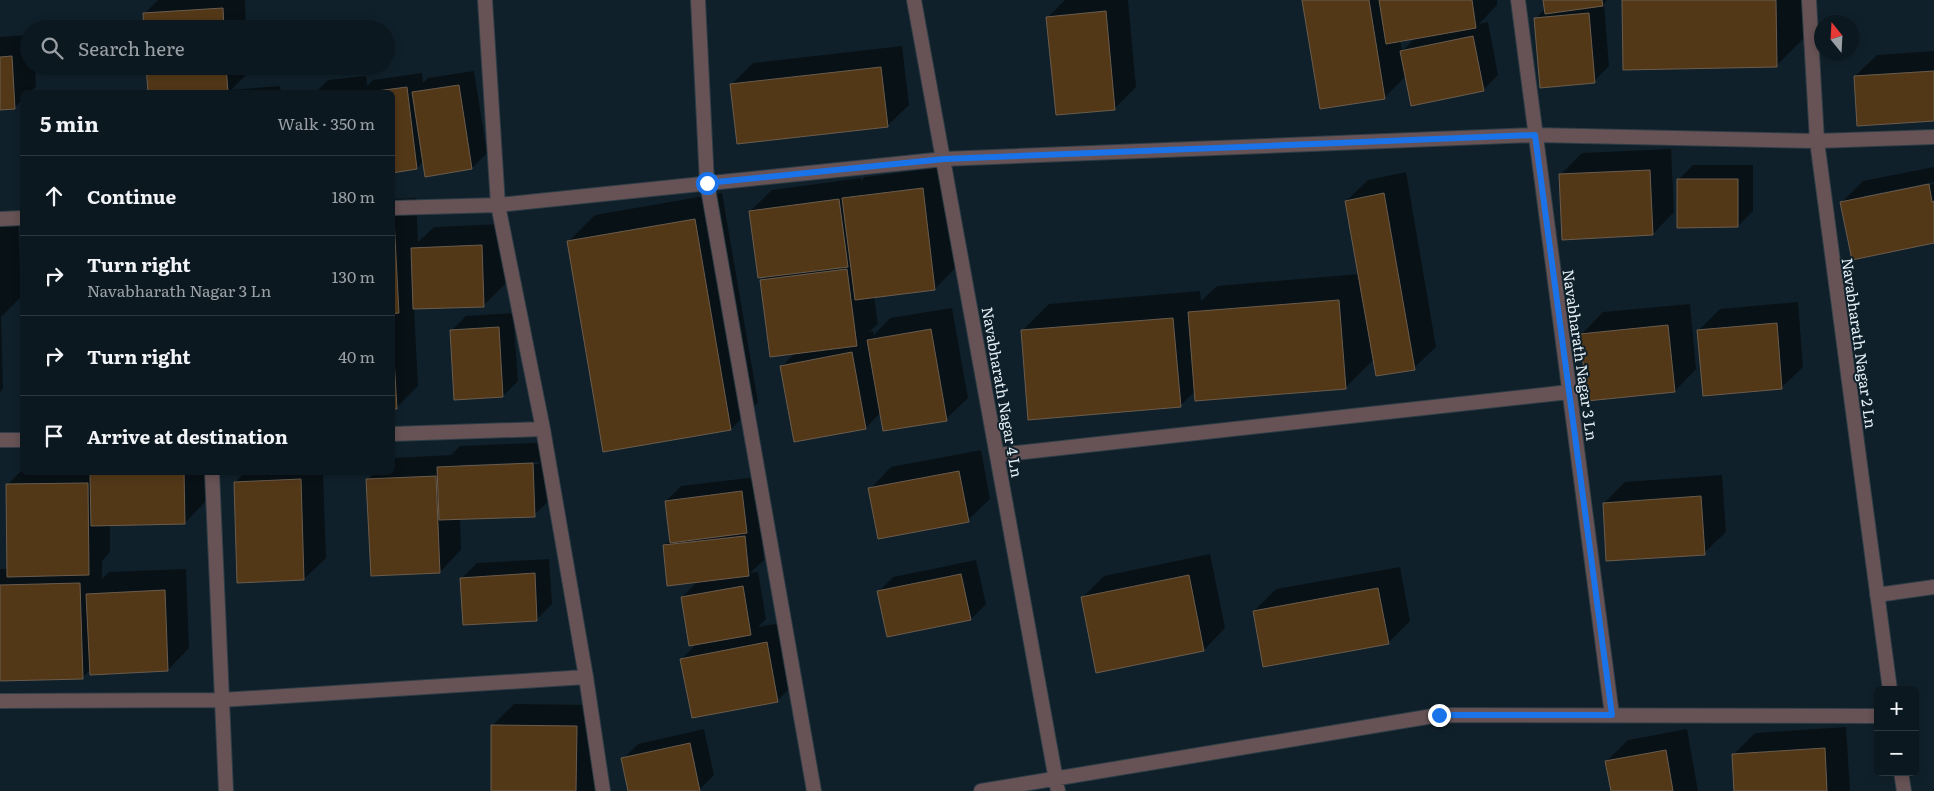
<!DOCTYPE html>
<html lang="en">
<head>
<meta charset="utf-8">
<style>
  :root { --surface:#0c1820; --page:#152129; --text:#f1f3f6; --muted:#9aa0a5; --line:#2c373e }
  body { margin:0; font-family:Literata,serif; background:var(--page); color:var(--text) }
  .controls { position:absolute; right:15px; bottom:15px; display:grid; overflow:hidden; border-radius:8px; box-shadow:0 2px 8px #0003 }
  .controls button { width:45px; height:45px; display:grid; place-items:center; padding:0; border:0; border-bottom:1px solid var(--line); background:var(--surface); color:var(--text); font:25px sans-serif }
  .compass { position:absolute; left:1814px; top:15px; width:45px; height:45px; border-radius:50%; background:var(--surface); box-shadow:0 2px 8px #0003; rotate:342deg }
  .stop { position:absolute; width:15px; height:15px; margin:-11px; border:4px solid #1a73e8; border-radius:50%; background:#fff }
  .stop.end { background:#1a73e8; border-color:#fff; box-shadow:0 1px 5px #0008 }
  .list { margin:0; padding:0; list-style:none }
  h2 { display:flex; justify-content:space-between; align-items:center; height:65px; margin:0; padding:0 20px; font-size:21px }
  h2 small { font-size:16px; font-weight:400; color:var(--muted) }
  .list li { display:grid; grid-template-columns:32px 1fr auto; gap:15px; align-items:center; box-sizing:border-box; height:80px; padding:0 20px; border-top:1px solid var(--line) }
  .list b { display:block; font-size:19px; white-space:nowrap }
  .list p { margin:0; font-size:16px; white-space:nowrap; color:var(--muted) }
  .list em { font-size:16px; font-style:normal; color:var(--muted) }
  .icon { flex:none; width:28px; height:28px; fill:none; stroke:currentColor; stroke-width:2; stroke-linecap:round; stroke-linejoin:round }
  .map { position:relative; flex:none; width:1934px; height:791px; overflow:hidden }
  .search { position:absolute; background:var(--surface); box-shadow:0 2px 8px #0003; left:20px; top:20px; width:375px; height:55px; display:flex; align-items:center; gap:12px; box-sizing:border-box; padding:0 18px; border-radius:28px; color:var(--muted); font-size:19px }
  .panel { position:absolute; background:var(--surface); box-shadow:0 2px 8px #0003; left:20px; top:90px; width:375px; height:385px; border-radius:8px }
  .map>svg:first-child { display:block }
  .shadow { fill:#0007; fill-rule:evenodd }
  .building { fill:#533818; stroke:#6a5c4d }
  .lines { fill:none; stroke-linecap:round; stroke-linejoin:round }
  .minor-casing { stroke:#2e3d46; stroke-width:16 }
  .minor { stroke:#675355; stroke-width:14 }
  .route { stroke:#1a73e8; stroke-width:6 }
  .labels { text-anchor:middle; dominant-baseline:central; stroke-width:4; stroke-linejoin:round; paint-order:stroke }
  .street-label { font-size:15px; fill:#e4eef5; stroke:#10202a }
</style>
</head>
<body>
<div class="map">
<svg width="1934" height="791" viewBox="0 0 1934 791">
  <rect width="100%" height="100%" fill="#10202a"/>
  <path class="shadow" d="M 158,0 L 245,0 L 246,29 L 145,29 L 144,14 Z
    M 1065,0 L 1128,0 L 1136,87 L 1114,109 L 1048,17 Z
    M 1304,0 L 1497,0 L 1497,5 L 1479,24 L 1488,22 L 1498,75 L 1483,90 L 1406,76 L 1384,98 ZM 1416,37 L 1402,51 L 1400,40 Z
    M 1544,0 L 1607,0 L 1604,3 L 1609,66 L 1594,81 L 1535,19 L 1546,8 Z
    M 1623,0 L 1803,0 L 1804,38 L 1776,66 Z
    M 29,35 L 29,66 L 35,66 L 36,87 L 30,92 L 22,92 L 22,100 L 14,108 L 0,109 L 0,37 Z
    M 902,46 L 909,105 L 887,126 L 732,84 L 753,63 Z
    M 1934,51 L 1934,120 L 1855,76 L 1877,55 Z
    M 148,66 L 248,66 L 249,72 L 231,90 L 280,86 L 281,92 L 148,92 Z
    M 474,71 L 487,153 L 472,168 L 424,161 L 417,168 L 392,171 L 392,92 L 316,92 L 328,80 L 366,76 L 367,86 L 373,80 L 422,73 L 423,83 L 428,78 Z
    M 1671,149 L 1674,212 L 1653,234 L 1560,175 L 1582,153 Z
    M 1693,165 L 1753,165 L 1753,211 L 1738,226 L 1678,180 Z
    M 944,167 L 956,267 L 935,289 L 874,296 L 878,324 L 869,332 L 873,331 L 874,335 L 890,318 L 952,308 L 968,398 L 946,419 L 881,412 L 866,428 L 782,366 L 795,353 L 762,281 L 766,276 L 750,211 L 772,190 L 861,178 L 861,181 L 865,177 Z
    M 1934,167 L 1934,182 L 1864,196 L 1864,199 L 1934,184 L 1934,242 L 1841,203 L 1863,181 Z
    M 1406,172 L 1436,347 L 1414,368 L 1374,359 L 1346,387 L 1196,390 L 1180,406 L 1022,331 L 1049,304 L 1200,291 L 1201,301 L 1217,286 L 1359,274 L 1346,201 L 1368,180 Z
    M 722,193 L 758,402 L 731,429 L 568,242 L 595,215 Z
    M 416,198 L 418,242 L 434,227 L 504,224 L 505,284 L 484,305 L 414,308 L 418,386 L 396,408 L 392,408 L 392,199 Z
    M 18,214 L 21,297 L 1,317 L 3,389 L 0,392 L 0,215 Z
    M 1798,302 L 1803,367 L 1781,388 L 1699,330 L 1720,309 Z
    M 1690,304 L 1696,369 L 1675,391 L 1582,334 L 1603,312 Z
    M 513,313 L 518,381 L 503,396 L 451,331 L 466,316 Z
    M 554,442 L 556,494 L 534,515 L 460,518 L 461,550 L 440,572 L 367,480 L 375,472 L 392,472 L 392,458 L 451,455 L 460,446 ZM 539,462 L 539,464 L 459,467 L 459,465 Z
    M 981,450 L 990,499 L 968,520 L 870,489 L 891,467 Z
    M 22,470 L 22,472 L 206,472 L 206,501 L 185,523 L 110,525 L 110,552 L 102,561 L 102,579 L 109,572 L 186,569 L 189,648 L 168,670 L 91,669 L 82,678 L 3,680 L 0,683 L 0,569 L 9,569 L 7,485 Z
    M 245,472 L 323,472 L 326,558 L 304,579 L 235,482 Z
    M 1722,475 L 1726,532 L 1704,553 L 1604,503 L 1625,482 Z
    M 757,477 L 762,517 L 758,521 L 760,521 L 764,560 L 750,573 L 758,572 L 766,619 L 758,627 L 788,622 L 799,679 L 777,701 L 682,659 L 697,643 L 682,597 L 698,581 L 664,546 L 671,539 L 666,501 L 681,486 Z
    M 1210,554 L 1225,628 L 1204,650 L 1082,598 L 1104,576 Z
    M 549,559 L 552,604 L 537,619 L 464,624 L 462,578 L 477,563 Z
    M 976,560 L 986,604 L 971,619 L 878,592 L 893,577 Z
    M 1400,567 L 1410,621 L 1388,643 L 1254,611 L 1276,589 Z
    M 514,704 L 598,705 L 596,791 L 492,791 L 493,725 Z
    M 1846,727 L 1850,791 L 1735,791 L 1733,755 L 1755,733 Z
    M 704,729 L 714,775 L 699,790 L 630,791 L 623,759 L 638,744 Z
    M 1687,729 L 1698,791 L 1612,791 L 1607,761 L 1628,740 Z"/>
  <path class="building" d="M 1302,0 L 1369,0 L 1385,99 L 1320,109 Z
    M 1379,0 L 1472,0 L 1476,28 L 1386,44 Z
    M 1543,0 L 1602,0 L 1603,6 L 1545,14 Z
    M 1622,0 L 1776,0 L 1777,67 L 1623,70 Z
    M 223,8 L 224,29 L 144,29 L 143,13 Z
    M 1106,11 L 1115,110 L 1056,115 L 1046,17 Z
    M 1589,13 L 1595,83 L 1540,88 L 1534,18 Z
    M 1473,36 L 1484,91 L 1411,106 L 1400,51 Z
    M 12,56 L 15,109 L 0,110 L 0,57 Z
    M 146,66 L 226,66 L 228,92 L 148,92 Z
    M 881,67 L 888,127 L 737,144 L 730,84 Z
    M 1934,71 L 1934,121 L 1857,126 L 1854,76 Z
    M 459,85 L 472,169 L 425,177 L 412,92 Z
    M 407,87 L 417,169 L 392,173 L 392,92 L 369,92 Z
    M 1650,170 L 1653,235 L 1562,240 L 1559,174 Z
    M 1677,179 L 1738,179 L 1738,227 L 1677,228 Z
    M 1929,184 L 1932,202 L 1934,201 L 1934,243 L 1852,260 L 1840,202 Z
    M 923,188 L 935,290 L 855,300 L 842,198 Z
    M 1384,193 L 1415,370 L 1376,376 L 1345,201 Z
    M 839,199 L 848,267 L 758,278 L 749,211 Z
    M 392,219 L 394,219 L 399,313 L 392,314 Z
    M 695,219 L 731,430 L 603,452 L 567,241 Z
    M 482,245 L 484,307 L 413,309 L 411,248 Z
    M 847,269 L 857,346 L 770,357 L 760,280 Z
    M 1339,300 L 1346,389 L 1195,401 L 1188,312 Z
    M 1173,318 L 1181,407 L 1028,420 L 1021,330 Z
    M 1777,323 L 1782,389 L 1703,396 L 1697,330 Z
    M 392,325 L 397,409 L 392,409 Z
    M 1668,325 L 1675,392 L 1587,401 L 1580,334 Z
    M 499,327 L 503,397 L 454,400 L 450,330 Z
    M 931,329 L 947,421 L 883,431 L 867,340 Z
    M 852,352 L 866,429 L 794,442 L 780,366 Z
    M 533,463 L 535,517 L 439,520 L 437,467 Z
    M 959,471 L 969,522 L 878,539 L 868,488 Z
    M 90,472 L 184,472 L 185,524 L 91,526 Z
    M 436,476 L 440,573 L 371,576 L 366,479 Z
    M 301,479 L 304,580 L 237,583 L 234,482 Z
    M 88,483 L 89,575 L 7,577 L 6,484 Z
    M 742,491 L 747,533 L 670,543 L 665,501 Z
    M 1701,496 L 1705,555 L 1606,561 L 1603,503 Z
    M 745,536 L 749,576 L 667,586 L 663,545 Z
    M 535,573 L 537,621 L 463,625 L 460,578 Z
    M 961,574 L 971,620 L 887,637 L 877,591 Z
    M 1189,575 L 1204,651 L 1096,673 L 1081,597 Z
    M 80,583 L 83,679 L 0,681 L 0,585 Z
    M 743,586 L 751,635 L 689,646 L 681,597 Z
    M 1378,588 L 1389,644 L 1263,667 L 1253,611 Z
    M 165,590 L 168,671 L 90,675 L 86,594 Z
    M 767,642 L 778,702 L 692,718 L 680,659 Z
    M 491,725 L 577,726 L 576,791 L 491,791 Z
    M 690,743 L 700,791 L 628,791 L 621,758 Z
    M 1825,748 L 1827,791 L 1734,791 L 1732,754 Z
    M 1666,750 L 1673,791 L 1611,791 L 1605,761 Z"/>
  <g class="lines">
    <defs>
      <path id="minor" d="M 485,0 L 498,205 L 543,429 L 586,677 L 603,791
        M 698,0 L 707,183 L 814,791
        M 914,0 L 1058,791
        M 1518,0 L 1612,715
        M 1809,0 L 1817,141 L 1890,690
        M 392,208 L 498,205 L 944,159 L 1535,135 L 1817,141 L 1934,137
        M 0,219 L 22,218
        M 392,434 L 543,429
        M 0,440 L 22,440
        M 998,455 L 1569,392
        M 212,472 L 226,791
        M 1877,595 L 1934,587
        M 0,701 L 221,700 L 586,677
        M 1901,772 L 1904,791
        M 981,791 L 1439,715 L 1878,716"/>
    </defs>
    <use href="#minor" class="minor-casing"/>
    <use href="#minor" class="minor"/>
  </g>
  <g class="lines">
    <path class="route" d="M 707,183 L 944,159 L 1535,135 L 1612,715 L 1439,715"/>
  </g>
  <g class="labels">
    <g class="street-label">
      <text transform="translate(1860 343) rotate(82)">Navabharath Nagar 2 Ln</text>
      <text transform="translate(1581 355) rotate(82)">Navabharath Nagar 3 Ln</text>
      <text transform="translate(1003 392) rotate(80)">Navabharath Nagar 4 Ln</text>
    </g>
  </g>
</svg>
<div class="controls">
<button>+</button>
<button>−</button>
</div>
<svg class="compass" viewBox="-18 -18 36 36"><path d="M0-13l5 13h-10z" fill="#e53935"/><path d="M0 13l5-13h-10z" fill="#9aa0a5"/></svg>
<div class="stop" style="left:707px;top:183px"></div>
<div class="stop end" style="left:1439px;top:715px"></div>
<div class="search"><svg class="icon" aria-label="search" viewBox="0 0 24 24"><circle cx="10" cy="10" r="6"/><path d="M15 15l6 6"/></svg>Search here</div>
<section class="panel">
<h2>5 min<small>Walk · 350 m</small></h2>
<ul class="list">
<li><svg class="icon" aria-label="ahead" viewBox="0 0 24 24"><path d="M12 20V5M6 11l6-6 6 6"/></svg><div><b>Continue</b></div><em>180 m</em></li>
<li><svg class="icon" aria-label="right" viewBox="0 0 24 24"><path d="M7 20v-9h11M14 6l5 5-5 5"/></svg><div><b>Turn right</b><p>Navabharath Nagar 3 Ln</p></div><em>130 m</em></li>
<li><svg class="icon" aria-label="right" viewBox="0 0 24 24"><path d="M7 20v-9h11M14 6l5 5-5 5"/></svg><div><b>Turn right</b></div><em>40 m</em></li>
<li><svg class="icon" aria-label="arrive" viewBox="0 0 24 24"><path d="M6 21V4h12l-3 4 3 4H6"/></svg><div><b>Arrive at destination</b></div></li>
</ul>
</section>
</div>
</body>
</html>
